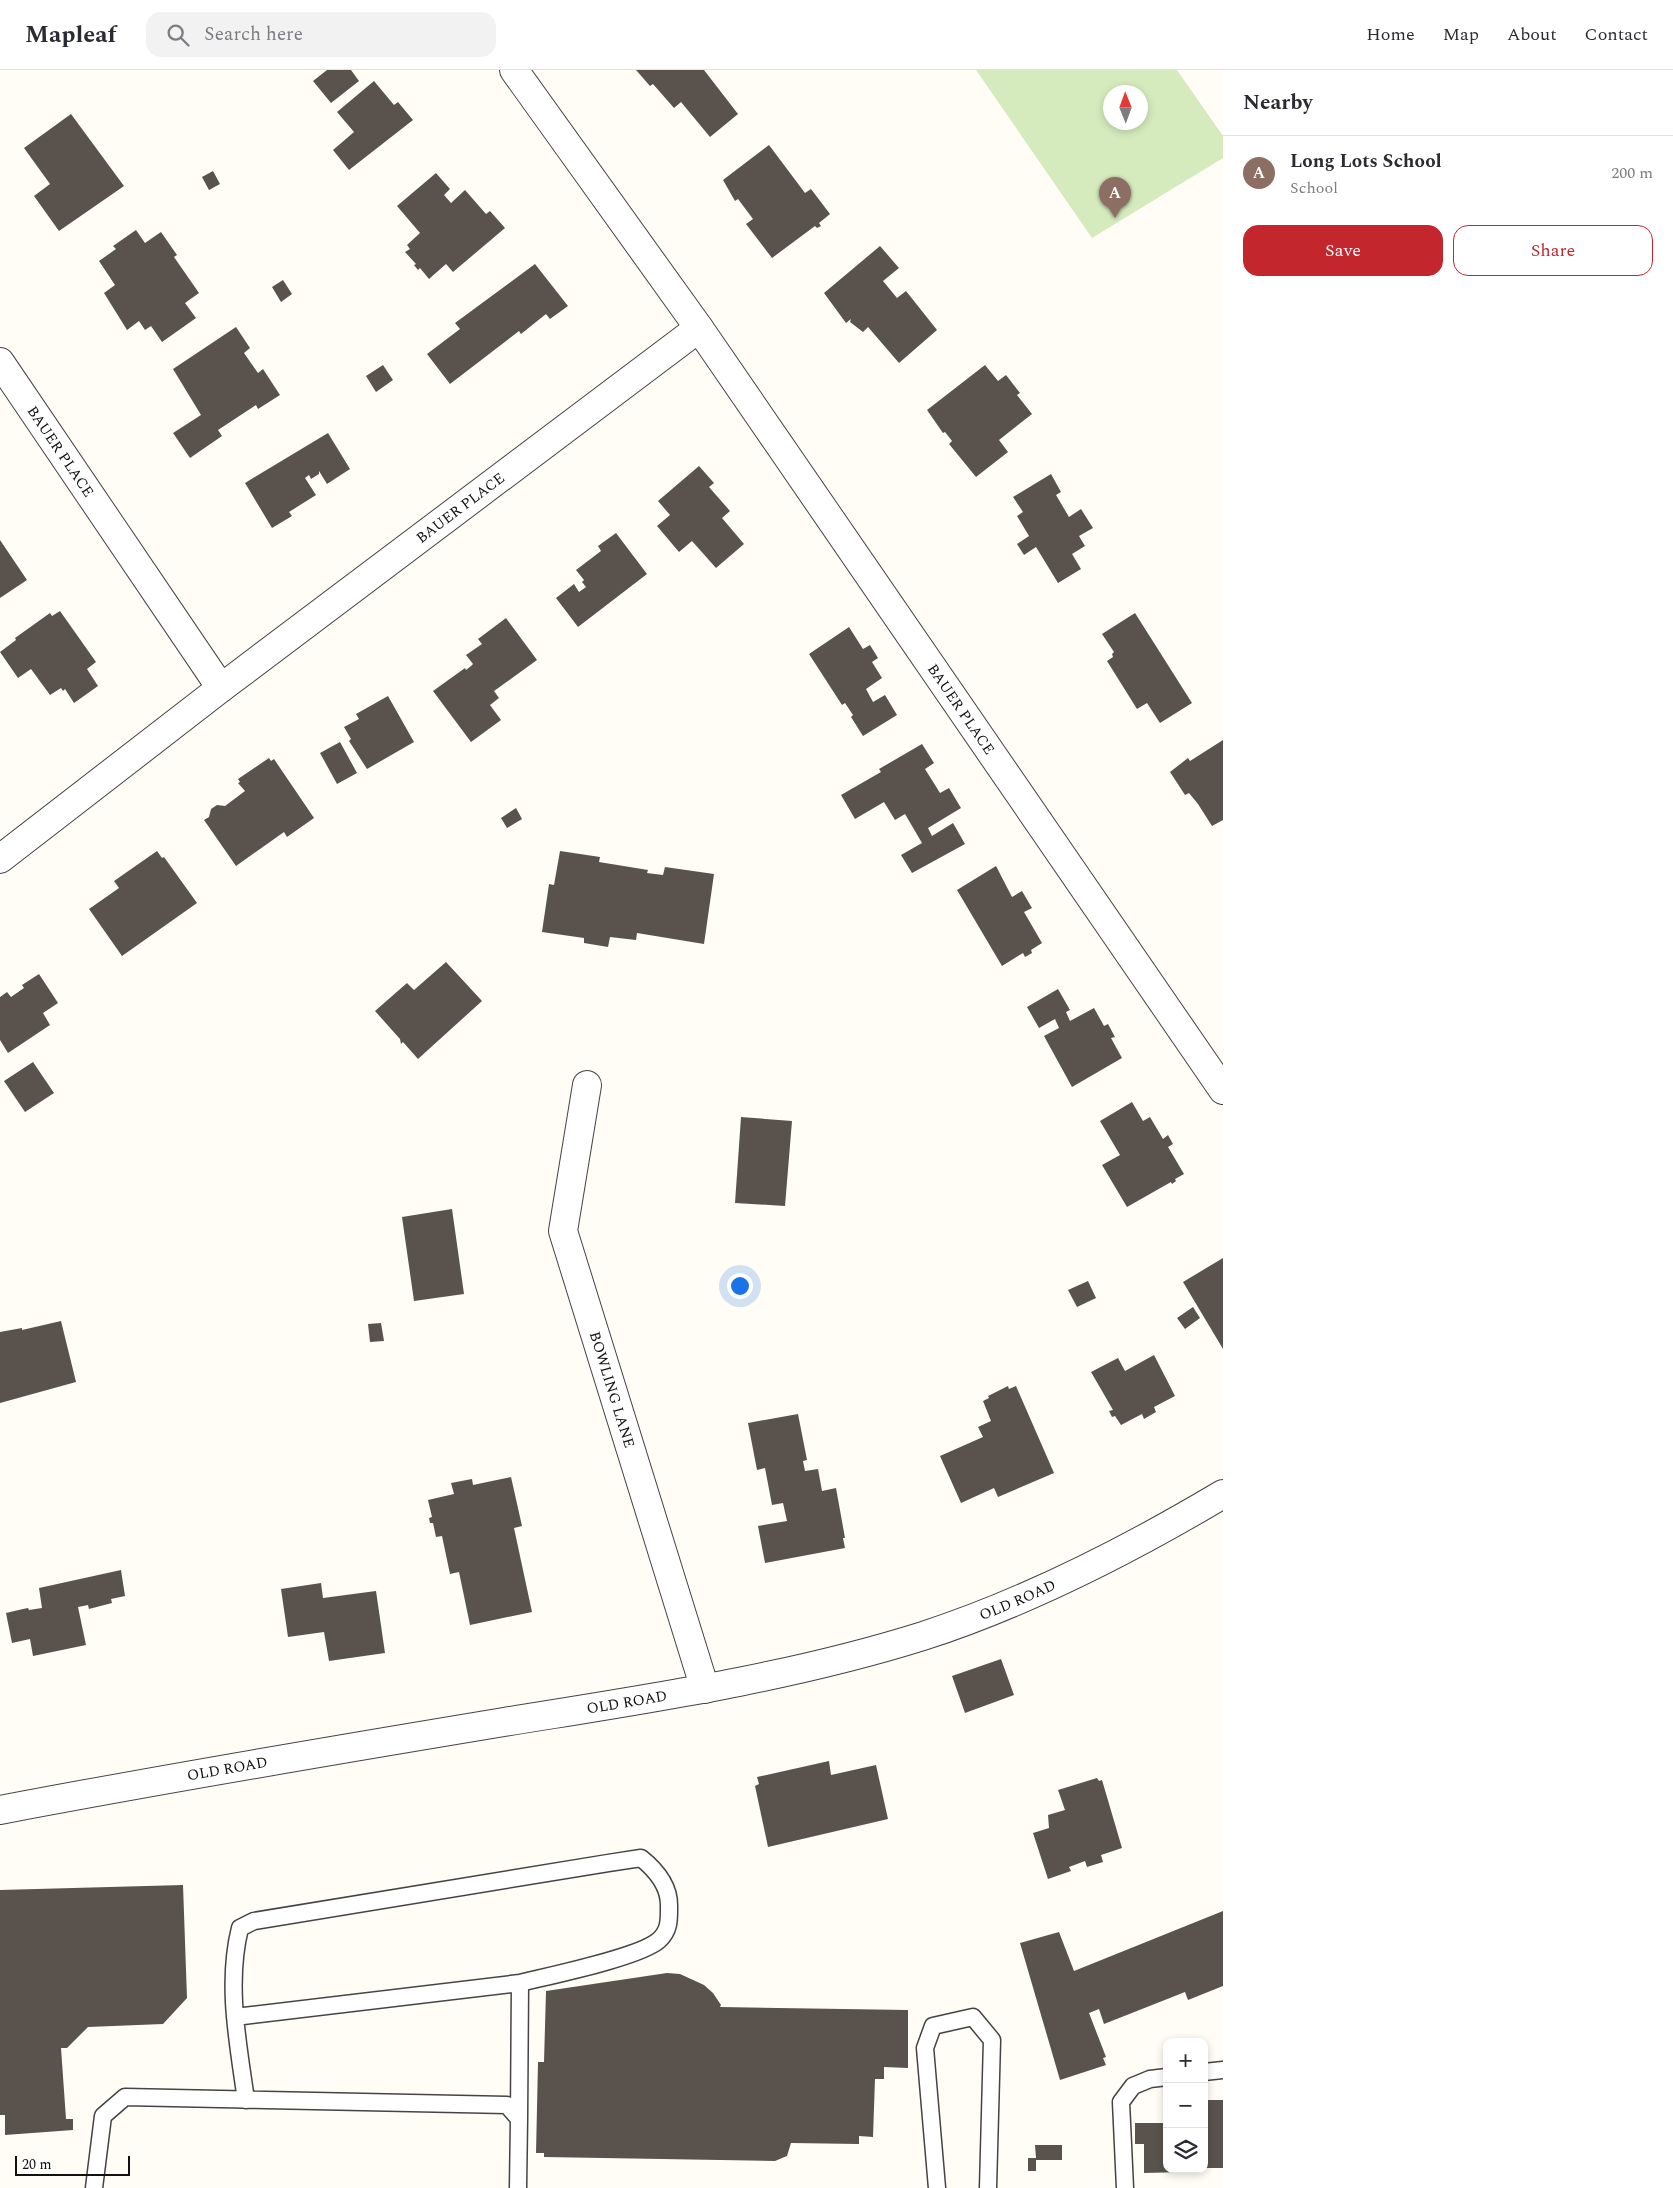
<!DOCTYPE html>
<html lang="en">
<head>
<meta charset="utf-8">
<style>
  :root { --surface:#fff; --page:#f2f2f3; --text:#2b2b33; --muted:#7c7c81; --line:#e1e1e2; --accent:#c4262e }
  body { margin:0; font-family:Spectral,serif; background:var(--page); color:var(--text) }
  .controls { position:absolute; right:15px; bottom:15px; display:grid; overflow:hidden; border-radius:10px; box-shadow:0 2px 8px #0003 }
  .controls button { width:45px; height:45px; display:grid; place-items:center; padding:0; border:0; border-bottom:1px solid var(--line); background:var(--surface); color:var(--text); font:25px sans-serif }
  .compass { position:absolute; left:1103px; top:15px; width:45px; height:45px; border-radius:50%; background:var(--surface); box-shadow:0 2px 8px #0003; rotate:359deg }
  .scale { position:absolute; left:15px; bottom:12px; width:115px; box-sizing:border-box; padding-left:5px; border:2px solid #111; border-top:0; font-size:14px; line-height:18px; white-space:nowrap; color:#111; -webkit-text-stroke:4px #fff; paint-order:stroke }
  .you { position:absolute; left:739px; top:1215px; width:18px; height:18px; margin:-12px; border:4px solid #fff; border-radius:50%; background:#1a73e8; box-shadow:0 0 0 8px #1a73e833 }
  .badge { display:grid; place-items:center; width:32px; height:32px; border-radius:50%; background:var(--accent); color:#fff; font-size:16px; font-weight:700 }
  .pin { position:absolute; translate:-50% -41px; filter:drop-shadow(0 1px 2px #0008) }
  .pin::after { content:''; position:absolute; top:26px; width:18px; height:15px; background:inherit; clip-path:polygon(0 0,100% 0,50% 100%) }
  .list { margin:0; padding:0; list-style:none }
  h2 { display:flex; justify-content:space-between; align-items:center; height:65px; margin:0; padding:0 20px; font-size:21px }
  h2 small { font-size:16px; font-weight:400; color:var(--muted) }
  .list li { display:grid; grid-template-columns:32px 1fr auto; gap:15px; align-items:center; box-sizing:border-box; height:75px; padding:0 20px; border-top:1px solid var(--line) }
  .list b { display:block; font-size:19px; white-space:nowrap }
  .list p { margin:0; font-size:16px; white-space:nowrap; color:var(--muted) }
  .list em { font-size:16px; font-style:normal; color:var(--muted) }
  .actions { display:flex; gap:10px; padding:15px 20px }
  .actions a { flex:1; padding:11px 0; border:1px solid var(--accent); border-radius:15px; text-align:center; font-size:18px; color:var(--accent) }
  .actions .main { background:var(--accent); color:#fff }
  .icon { flex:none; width:28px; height:28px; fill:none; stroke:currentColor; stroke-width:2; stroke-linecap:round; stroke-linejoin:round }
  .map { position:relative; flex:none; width:1223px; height:2118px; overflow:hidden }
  header { display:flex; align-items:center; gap:30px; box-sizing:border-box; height:70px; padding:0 25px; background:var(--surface); border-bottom:1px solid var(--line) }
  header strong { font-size:24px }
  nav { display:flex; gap:28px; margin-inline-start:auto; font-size:18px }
  .search { width:350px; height:45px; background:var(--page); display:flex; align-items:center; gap:12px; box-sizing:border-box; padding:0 18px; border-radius:15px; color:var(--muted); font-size:19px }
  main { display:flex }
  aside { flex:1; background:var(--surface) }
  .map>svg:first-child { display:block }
  .green { fill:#d5ebbd; fill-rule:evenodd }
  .building { fill:#5a524d }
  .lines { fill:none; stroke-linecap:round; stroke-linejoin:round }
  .lane-casing { stroke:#444; stroke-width:19 }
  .street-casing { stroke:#444; stroke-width:30 }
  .lane { stroke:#fff; stroke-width:16 }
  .street { stroke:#fff; stroke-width:28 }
  .labels { text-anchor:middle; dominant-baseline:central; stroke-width:5; stroke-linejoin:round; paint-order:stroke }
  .street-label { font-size:15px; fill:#111; stroke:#fff }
</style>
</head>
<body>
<header>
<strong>Mapleaf</strong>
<div class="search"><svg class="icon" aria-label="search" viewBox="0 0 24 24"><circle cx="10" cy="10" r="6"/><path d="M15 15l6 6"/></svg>Search here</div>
<nav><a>Home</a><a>Map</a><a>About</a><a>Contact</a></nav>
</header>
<main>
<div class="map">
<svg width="1223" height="2118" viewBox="0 0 1223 2118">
  <rect width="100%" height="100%" fill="#fffdf5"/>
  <path class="green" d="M 976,0 L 1177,0 L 1223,66 L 1223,88 L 1092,168 ZM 1110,22 L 1140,22 L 1140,52 L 1110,52 Z"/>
  <path class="building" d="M 327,0 L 351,0 L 359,11 L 331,33 L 313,11 Z
    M 636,0 L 704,0 L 738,44 L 710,67 L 681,32 L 674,38 L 653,14 L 650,16 Z
    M 374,11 L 394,35 L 398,32 L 413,50 L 349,100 L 333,80 L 354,62 L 337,42 Z
    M 71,44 L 124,116 L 59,161 L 34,126 L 50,114 L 24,78 Z
    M 769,75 L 805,123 L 811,119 L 830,144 L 819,153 L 821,156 L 817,158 L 815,156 L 772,188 L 746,154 L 753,149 L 738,129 L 735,131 L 723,110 Z
    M 213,101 L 220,114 L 209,120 L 202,107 Z
    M 436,103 L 450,119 L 444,125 L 451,133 L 465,120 L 486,144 L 490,141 L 505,158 L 453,202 L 446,194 L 429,209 L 420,198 L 418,200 L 414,195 L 416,194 L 405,182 L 410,179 L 407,175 L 420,163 L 397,136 Z
    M 136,160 L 145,173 L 161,162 L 177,185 L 174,187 L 199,223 L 185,233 L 196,248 L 162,272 L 151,256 L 145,260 L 139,251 L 127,260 L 104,223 L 115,215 L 99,191 L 116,179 L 113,176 Z
    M 880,176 L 899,198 L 883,211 L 897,228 L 906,221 L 937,260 L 899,293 L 868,257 L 863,262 L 850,252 L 851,249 L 846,253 L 824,223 Z
    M 535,194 L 568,236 L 550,249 L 546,244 L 521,264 L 519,261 L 450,314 L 427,284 L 460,259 L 455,253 Z
    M 283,210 L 292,224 L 281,232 L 272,217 Z
    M 236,257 L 250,278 L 244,283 L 258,303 L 263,299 L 280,325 L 258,339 L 256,335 L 218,360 L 222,366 L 190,388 L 173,363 L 201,345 L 173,299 Z
    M 383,295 L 393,310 L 376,322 L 366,306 Z
    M 985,295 L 998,311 L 1006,305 L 1020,323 L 1017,325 L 1032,344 L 999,370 L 1008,382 L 976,407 L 949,374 L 952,371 L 945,362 L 943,363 L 927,340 Z
    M 328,363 L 350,399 L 327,414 L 319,401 L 319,404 L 311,409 L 309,405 L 305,408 L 316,425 L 289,442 L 292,446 L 272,458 L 245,413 Z
    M 699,396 L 714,413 L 709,417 L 730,441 L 722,448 L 744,474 L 716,498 L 692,471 L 679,482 L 657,456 L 670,445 L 658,431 Z
    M 1051,404 L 1061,422 L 1056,425 L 1069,447 L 1081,439 L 1093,458 L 1079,466 L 1085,476 L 1072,484 L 1081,499 L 1058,513 L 1036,477 L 1024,485 L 1017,474 L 1029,466 L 1017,446 L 1023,442 L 1013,427 Z
    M 616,463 L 647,504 L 578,557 L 556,528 L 574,514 L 579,522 L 586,517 L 582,512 L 584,510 L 576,500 L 601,481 L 598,476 Z
    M 0,470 L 27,510 L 0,528 Z
    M 60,541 L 96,592 L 87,599 L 98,616 L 74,633 L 65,619 L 63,621 L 61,618 L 50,625 L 31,599 L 18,608 L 0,582 L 16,570 L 15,568 L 50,543 L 52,546 Z
    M 1135,543 L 1192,633 L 1160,653 L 1147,633 L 1137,639 L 1107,591 L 1113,587 L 1112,584 L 1114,582 L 1102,564 Z
    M 506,548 L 537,590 L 494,621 L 499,628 L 490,635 L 501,650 L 471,672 L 433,621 L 465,598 L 466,600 L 471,596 L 473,594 L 466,585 L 482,574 L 478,569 Z
    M 849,557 L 863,579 L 870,575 L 878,588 L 872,592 L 882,608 L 866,619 L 873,632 L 885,625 L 897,645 L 863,666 L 851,647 L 853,645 L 845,633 L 842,635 L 809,584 Z
    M 388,626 L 414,672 L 367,699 L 349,671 L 351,669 L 344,657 L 359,649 L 356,644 Z
    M 1223,670 L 1223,750 L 1212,756 L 1198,734 L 1189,723 L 1185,725 L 1170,702 L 1188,688 L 1190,691 Z
    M 340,672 L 357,703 L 337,714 L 320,683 Z
    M 922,674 L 934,693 L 925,699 L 940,723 L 949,718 L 961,738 L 928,758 L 932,766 L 953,753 L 965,774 L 912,803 L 901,785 L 922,773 L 905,744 L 895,750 L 884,732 L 855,749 L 841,725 L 881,702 L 879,699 Z
    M 269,688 L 271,691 L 274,689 L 314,748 L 287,767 L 284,762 L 236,796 L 204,750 L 209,747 L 211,739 L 217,735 L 225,736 L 245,721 L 238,713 L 240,712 L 238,709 Z
    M 516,738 L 522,749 L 507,758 L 501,748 Z
    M 157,781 L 162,788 L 164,787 L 197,833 L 122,886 L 89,839 L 119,818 L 114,811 Z
    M 560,781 L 600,787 L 599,792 L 648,800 L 647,803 L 663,805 L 665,797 L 714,804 L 704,874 L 637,863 L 636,870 L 610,867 L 608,877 L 584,873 L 584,868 L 542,862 L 549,814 L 554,815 Z
    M 996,796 L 1012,827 L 1022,821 L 1032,838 L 1024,842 L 1042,873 L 1031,880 L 1032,883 L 1025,887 L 1023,883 L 1002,896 L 957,820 Z
    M 446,892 L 482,931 L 418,989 L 403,972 L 401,974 L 400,969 L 375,941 L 407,913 L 414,920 Z
    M 39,904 L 58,933 L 43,943 L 50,955 L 8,983 L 0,970 L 0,927 L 7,922 L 11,927 L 24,918 L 22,915 Z
    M 1058,919 L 1070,940 L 1066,942 L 1070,951 L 1094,938 L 1104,956 L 1108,954 L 1115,967 L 1111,968 L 1122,988 L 1072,1017 L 1044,966 L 1059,958 L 1055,949 L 1039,958 L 1027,937 Z
    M 33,992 L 54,1023 L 25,1042 L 4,1011 Z
    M 1132,1032 L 1143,1051 L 1150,1047 L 1163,1069 L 1168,1065 L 1173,1074 L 1168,1077 L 1184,1104 L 1175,1109 L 1176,1111 L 1172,1114 L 1171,1112 L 1127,1137 L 1102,1095 L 1120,1085 L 1100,1051 Z
    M 741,1047 L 792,1051 L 785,1136 L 735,1133 Z
    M 452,1139 L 464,1224 L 414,1231 L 402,1147 Z
    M 1223,1188 L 1223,1279 L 1183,1212 Z
    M 1088,1211 L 1096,1228 L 1077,1237 L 1068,1220 Z
    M 1193,1237 L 1200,1248 L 1185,1259 L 1177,1248 Z
    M 61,1251 L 76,1312 L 0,1333 L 0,1262 L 22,1258 L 22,1260 Z
    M 381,1253 L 384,1271 L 370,1272 L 368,1254 Z
    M 1154,1285 L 1175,1326 L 1154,1337 L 1156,1342 L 1144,1349 L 1142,1344 L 1121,1355 L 1115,1346 L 1112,1347 L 1109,1341 L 1113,1340 L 1091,1302 L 1118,1288 L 1125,1301 Z
    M 1008,1316 L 1009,1319 L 1016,1316 L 1054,1403 L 998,1427 L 994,1418 L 961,1433 L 940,1386 L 983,1367 L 978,1357 L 991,1351 L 983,1331 L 989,1328 L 988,1326 Z
    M 798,1344 L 807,1390 L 803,1391 L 805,1401 L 818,1399 L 822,1421 L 836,1418 L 845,1468 L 843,1468 L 845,1478 L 765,1493 L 758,1456 L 787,1451 L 783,1433 L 772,1435 L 765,1398 L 757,1400 L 748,1353 Z
    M 511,1407 L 522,1456 L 514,1458 L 532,1542 L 470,1555 L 459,1502 L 450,1504 L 442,1466 L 436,1467 L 433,1453 L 430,1453 L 429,1448 L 432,1447 L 428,1430 L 454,1424 L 451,1413 L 472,1409 L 473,1415 Z
    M 121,1500 L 125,1526 L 111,1529 L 112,1533 L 89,1539 L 88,1535 L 78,1537 L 86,1575 L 33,1586 L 30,1569 L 12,1573 L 6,1543 L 23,1539 L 28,1538 L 29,1540 L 42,1538 L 39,1518 Z
    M 321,1513 L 323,1528 L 376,1521 L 385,1583 L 329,1591 L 324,1562 L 288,1567 L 281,1519 Z
    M 1001,1589 L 1014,1625 L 965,1643 L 952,1606 Z
    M 829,1691 L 831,1705 L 876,1695 L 888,1749 L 768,1777 L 755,1716 L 759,1714 L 757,1707 Z
    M 1097,1708 L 1099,1711 L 1102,1710 L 1122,1778 L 1101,1785 L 1103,1792 L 1087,1797 L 1085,1791 L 1069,1797 L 1071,1801 L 1048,1809 L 1033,1763 L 1049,1758 L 1048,1745 L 1065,1740 L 1058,1720 Z
    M 183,1815 L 187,1928 L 163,1954 L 88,1957 L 67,1978 L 61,1978 L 66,2049 L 73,2049 L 73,2060 L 5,2065 L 5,2045 L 0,2045 L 0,1820 Z
    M 1223,1841 L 1223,1916 L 1188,1930 L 1185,1922 L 1104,1954 L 1099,1939 L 1089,1943 L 1106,1987 L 1103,1988 L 1106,1995 L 1060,2010 L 1020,1873 L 1059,1862 L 1074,1901 Z
    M 667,1903 L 680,1904 L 704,1915 L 713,1923 L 721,1935 L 720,1937 L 908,1940 L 908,1998 L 884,1997 L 884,2009 L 875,2009 L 873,2067 L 859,2066 L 859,2074 L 791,2073 L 787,2086 L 775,2091 L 544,2087 L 544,2083 L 536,2083 L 538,1992 L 544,1992 L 546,1921 Z
    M 1204,2030 L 1223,2030 L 1223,2098 L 1204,2098 Z
    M 1135,2053 L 1167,2053 L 1167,2099 L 1184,2099 L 1184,2102 L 1144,2103 L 1144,2074 L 1135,2074 Z
    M 1035,2075 L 1062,2075 L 1062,2090 L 1036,2090 L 1036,2101 L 1028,2101 L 1028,2088 L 1036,2088 Z"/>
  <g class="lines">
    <defs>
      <path id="lane" d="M 235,1947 L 520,1913 L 519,2049
        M 1204,2002 L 1223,2000
        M 246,2030 C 238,1973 226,1914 240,1858 L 254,1851 L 608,1793 L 641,1788 C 656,1800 669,1815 669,1835 C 669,1849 670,1860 659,1870 C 641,1887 548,1906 520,1913
        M 94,2118 L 103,2046 L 125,2027 L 507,2035 L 519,2049 L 518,2118
        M 937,2118 L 925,1978 L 933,1956 L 973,1947 L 992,1970 L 988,2118
        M 1125,2118 L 1121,2032 L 1133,2016 L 1150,2009 L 1167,2007"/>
      <g id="street">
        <path id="s1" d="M 514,0 L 699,258 L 1223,1020"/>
        <path id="s2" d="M 0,292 L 221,618"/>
        <path id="s3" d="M 0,789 L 221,618 L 699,258"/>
        <path id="s4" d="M 587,1015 L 563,1161 L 705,1619"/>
        <path id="s5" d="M 0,1740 C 167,1708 335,1680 504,1652 C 645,1629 786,1609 923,1566 C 1028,1532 1129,1480 1223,1424"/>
      </g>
    </defs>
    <use href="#lane" class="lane-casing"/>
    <use href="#street" class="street-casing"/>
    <use href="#lane" class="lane"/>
    <use href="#street" class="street"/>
  </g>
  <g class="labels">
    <g class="street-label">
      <text stroke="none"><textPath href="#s2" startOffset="108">BAUER PLACE</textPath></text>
      <text stroke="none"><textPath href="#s3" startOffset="579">BAUER PLACE</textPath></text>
      <text stroke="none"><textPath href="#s1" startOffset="780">BAUER PLACE</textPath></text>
      <text stroke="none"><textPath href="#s4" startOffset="314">BOWLING LANE</textPath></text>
      <text stroke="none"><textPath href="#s5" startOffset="1041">OLD ROAD</textPath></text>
      <text stroke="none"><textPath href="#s5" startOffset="636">OLD ROAD</textPath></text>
      <text stroke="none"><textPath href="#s5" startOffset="231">OLD ROAD</textPath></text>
    </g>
  </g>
</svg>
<div class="controls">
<button>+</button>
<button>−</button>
<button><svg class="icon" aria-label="layers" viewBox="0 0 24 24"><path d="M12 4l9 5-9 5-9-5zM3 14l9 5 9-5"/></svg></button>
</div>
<svg class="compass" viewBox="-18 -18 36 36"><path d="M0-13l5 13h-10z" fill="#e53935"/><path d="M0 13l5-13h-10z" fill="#7c7c81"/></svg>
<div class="scale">20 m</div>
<div class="you"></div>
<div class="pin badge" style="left:1115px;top:148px;background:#8d6e63">A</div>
</div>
<aside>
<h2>Nearby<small></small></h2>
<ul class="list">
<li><span class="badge" style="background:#8d6e63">A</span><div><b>Long Lots School</b><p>School</p></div><em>200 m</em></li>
</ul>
<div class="actions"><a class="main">Save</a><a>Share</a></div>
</aside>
</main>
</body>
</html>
